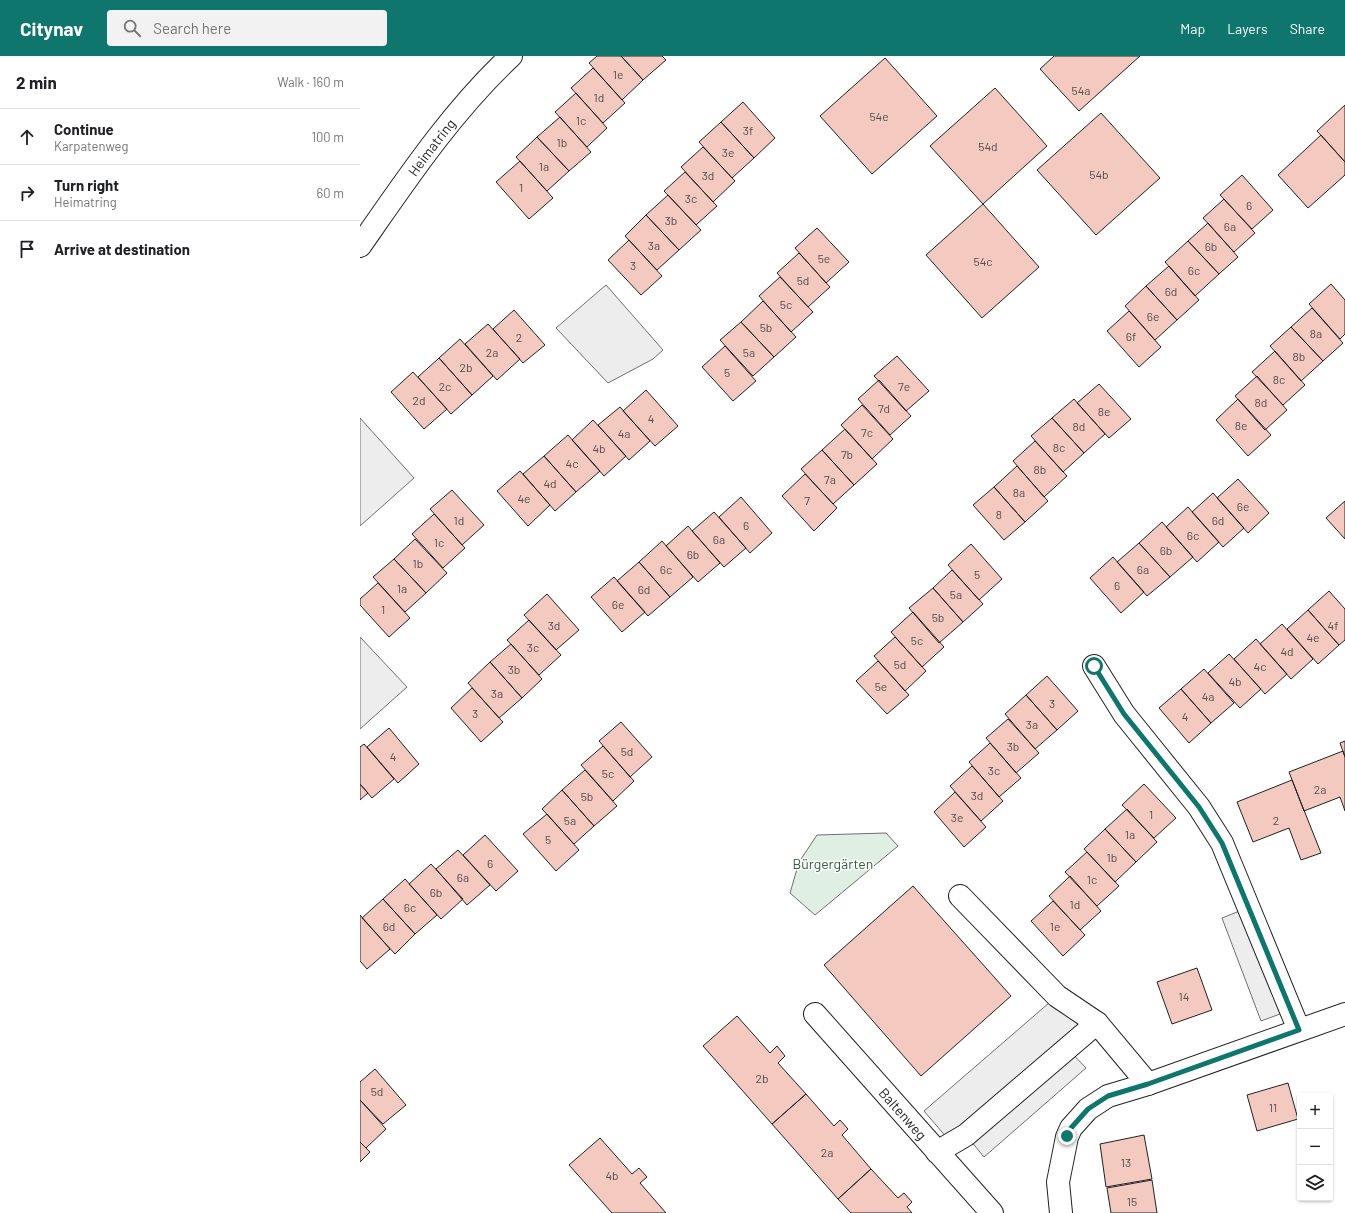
<!DOCTYPE html>
<html lang="en">
<head>
<meta charset="utf-8">
<style>
  :root { --surface:#fff; --page:#f2f2f2; --text:#202124; --muted:#757577; --line:#e0e0e0; --accent:#0f766e }
  body { margin:0; font-family:Barlow,sans-serif; background:var(--page); color:var(--text) }
  .controls { position:absolute; right:12px; bottom:12px; display:grid; overflow:hidden; border-radius:4px; box-shadow:0 1px 3px #0004 }
  .controls button { width:36px; height:36px; display:grid; place-items:center; padding:0; border:0; border-bottom:1px solid var(--line); background:var(--surface); color:var(--text); font:20px sans-serif }
  .stop { position:absolute; width:12px; height:12px; margin:-9px; border:3px solid #0f766e; border-radius:50%; background:#fff }
  .stop.end { background:#0f766e; border-color:#fff; box-shadow:0 1px 4px #0008 }
  .list { margin:0; padding:0; list-style:none }
  h2 { display:flex; justify-content:space-between; align-items:center; height:52px; margin:0; padding:0 16px; font-size:17px }
  h2 small { font-size:13px; font-weight:400; color:var(--muted) }
  .list li { display:grid; grid-template-columns:26px 1fr auto; gap:12px; align-items:center; box-sizing:border-box; height:56px; padding:0 16px; border-top:1px solid var(--line) }
  .list b { display:block; font-size:15px; white-space:nowrap }
  .list p { margin:0; font-size:13px; white-space:nowrap; color:var(--muted) }
  .list em { font-size:13px; font-style:normal; color:var(--muted) }
  .icon { flex:none; width:22px; height:22px; fill:none; stroke:currentColor; stroke-width:2; stroke-linecap:round; stroke-linejoin:round }
  .map { position:relative; flex:none; width:985px; height:1157px; overflow:hidden }
  header { display:flex; align-items:center; gap:24px; box-sizing:border-box; height:56px; padding:0 20px; background:var(--accent); color:#fff }
  header strong { font-size:19px }
  nav { display:flex; gap:22px; margin-inline-start:auto; font-size:14px }
  .search { width:280px; height:36px; background:var(--page); display:flex; align-items:center; gap:10px; box-sizing:border-box; padding:0 14px; border-radius:4px; color:var(--muted); font-size:15px }
  main { display:flex }
  aside { flex:1; background:var(--surface) }
  .map>svg:first-child { display:block }
  .green { fill:#e0efe3; stroke:#6f6f6f }
  .parking { fill:#ededed; stroke:#6f6f6f }
  .building { fill:#f3c9c0; stroke:#222 }
  .lines { fill:none; stroke-linecap:round; stroke-linejoin:round }
  .minor-casing { stroke:#222; stroke-width:24 }
  .minor { stroke:#fff; stroke-width:22 }
  .route { stroke:#0f766e; stroke-width:5 }
  .labels { text-anchor:middle; dominant-baseline:central; stroke-width:3; stroke-linejoin:round; paint-order:stroke }
  .number-label { font-size:12px; fill:#564c4a }
  .street-label { font-size:14px; fill:#222; stroke:#fff }
  .park-label { font-size:14px; fill:#2f5e38; stroke:#fff }
</style>
</head>
<body>
<header>
<strong>Citynav</strong>
<div class="search"><svg class="icon" aria-label="search" viewBox="0 0 24 24"><circle cx="10" cy="10" r="6"/><path d="M15 15l6 6"/></svg>Search here</div>
<nav><a>Map</a><a>Layers</a><a>Share</a></nav>
</header>
<main>
<aside>
<h2>2 min<small>Walk · 160 m</small></h2>
<ul class="list">
<li><svg class="icon" aria-label="ahead" viewBox="0 0 24 24"><path d="M12 20V5M6 11l6-6 6 6"/></svg><div><b>Continue</b><p>Karpatenweg</p></div><em>100 m</em></li>
<li><svg class="icon" aria-label="right" viewBox="0 0 24 24"><path d="M7 20v-9h11M14 6l5 5-5 5"/></svg><div><b>Turn right</b><p>Heimatring</p></div><em>60 m</em></li>
<li><svg class="icon" aria-label="arrive" viewBox="0 0 24 24"><path d="M6 21V4h12l-3 4 3 4H6"/></svg><div><b>Arrive at destination</b></div></li>
</ul>
</aside>
<div class="map">
<svg width="985" height="1157" viewBox="0 0 985 1157">
  <rect width="100%" height="100%" fill="#fff"/>
  <path class="green" d="M 526,777 L 538,790 L 455,859 L 430,837 L 439,806 L 457,779 Z"/>
  <path class="parking" d="M 246,229 L 303,294 L 293,303 L 248,327 L 196,272 Z
    M 0,362 L 54,422 L 0,470 Z
    M 0,581 L 47,631 L 0,673 Z
    M 882,854 L 920,958 L 901,965 L 862,862 Z
    M 697,940 L 726,975 L 707,992 L 726,1012 L 624,1101 L 606,1079 L 594,1090 L 564,1055 Z"/>
  <path class="building" d="M 237,0 L 261,0 L 283,24 L 262,44 L 229,7 Z
    M 261,0 L 302,0 L 306,4 L 283,24 Z
    M 694,0 L 780,0 L 719,55 L 680,13 Z
    M 525,2 L 577,60 L 512,118 L 460,60 Z
    M 233,12 L 265,47 L 243,67 L 211,32 Z
    M 635,32 L 687,90 L 623,148 L 570,90 Z
    M 216,37 L 247,72 L 227,91 L 195,56 Z
    M 383,46 L 415,82 L 394,102 L 361,66 Z
    M 985,49 L 985,106 L 957,75 Z
    M 741,57 L 800,122 L 736,179 L 677,114 Z
    M 200,61 L 231,96 L 209,115 L 177,81 Z
    M 361,66 L 394,102 L 372,122 L 339,86 Z
    M 961,79 L 985,106 L 985,119 L 948,152 L 918,119 Z
    M 177,81 L 209,115 L 187,135 L 156,101 Z
    M 343,91 L 375,125 L 353,146 L 321,111 Z
    M 160,105 L 193,142 L 169,163 L 136,126 Z
    M 325,116 L 357,150 L 336,169 L 304,135 Z
    M 882,119 L 913,154 L 892,173 L 860,139 Z
    M 308,139 L 341,174 L 319,194 L 286,159 Z
    M 864,143 L 895,177 L 874,196 L 843,162 Z
    M 623,148 L 679,211 L 622,262 L 566,199 Z
    M 286,159 L 319,194 L 297,214 L 265,180 Z
    M 848,167 L 878,201 L 859,218 L 828,185 Z
    M 457,172 L 489,206 L 466,227 L 435,192 Z
    M 269,184 L 302,220 L 281,239 L 248,204 Z
    M 828,185 L 859,218 L 835,240 L 805,206 Z
    M 439,197 L 470,231 L 448,251 L 417,217 Z
    M 809,210 L 839,244 L 817,264 L 786,230 Z
    M 420,221 L 453,256 L 431,276 L 399,240 Z
    M 971,228 L 985,244 L 985,278 L 980,283 L 949,248 Z
    M 786,230 L 817,264 L 795,284 L 765,250 Z
    M 403,245 L 436,281 L 414,301 L 381,266 Z
    M 952,252 L 983,287 L 963,305 L 931,271 Z
    M 154,254 L 185,289 L 163,307 L 133,273 Z
    M 769,255 L 801,291 L 779,311 L 747,275 Z
    M 381,266 L 414,301 L 393,320 L 360,284 Z
    M 128,268 L 160,303 L 137,324 L 105,288 Z
    M 931,271 L 963,305 L 941,325 L 910,290 Z
    M 100,283 L 133,320 L 112,339 L 79,302 Z
    M 365,290 L 396,325 L 373,345 L 342,311 Z
    M 915,295 L 945,329 L 923,349 L 892,316 Z
    M 537,300 L 569,335 L 546,355 L 514,320 Z
    M 79,302 L 112,339 L 91,358 L 58,321 Z
    M 53,316 L 87,353 L 64,373 L 31,336 Z
    M 897,320 L 927,354 L 905,374 L 875,340 Z
    M 519,324 L 551,360 L 530,379 L 498,343 Z
    M 739,328 L 771,363 L 749,382 L 717,347 Z
    M 286,334 L 318,370 L 295,390 L 263,355 Z
    M 714,343 L 745,378 L 724,397 L 692,362 Z
    M 878,343 L 911,379 L 888,400 L 856,364 Z
    M 502,349 L 533,383 L 512,403 L 481,369 Z
    M 260,351 L 290,385 L 269,404 L 238,369 Z
    M 692,362 L 724,397 L 703,416 L 671,380 Z
    M 233,364 L 266,400 L 244,420 L 212,384 Z
    M 485,373 L 517,408 L 494,429 L 462,394 Z
    M 208,379 L 240,415 L 216,436 L 184,400 Z
    M 675,385 L 707,420 L 684,441 L 653,405 Z
    M 462,394 L 494,429 L 473,448 L 441,413 Z
    M 184,400 L 216,436 L 195,455 L 163,418 Z
    M 657,410 L 688,445 L 665,466 L 634,431 Z
    M 160,415 L 190,449 L 168,470 L 137,435 Z
    M 445,418 L 477,452 L 454,475 L 422,440 Z
    M 878,423 L 909,457 L 888,477 L 857,442 Z
    M 634,431 L 665,466 L 644,484 L 613,449 Z
    M 92,434 L 124,469 L 102,489 L 70,453 Z
    M 853,437 L 884,472 L 863,491 L 832,456 Z
    M 381,441 L 412,477 L 390,497 L 359,461 Z
    M 985,445 L 985,483 L 966,462 Z
    M 828,451 L 859,486 L 837,506 L 806,471 Z
    M 354,456 L 386,492 L 364,511 L 332,475 Z
    M 74,458 L 105,492 L 83,512 L 52,478 Z
    M 802,466 L 833,501 L 810,521 L 779,487 Z
    M 328,470 L 360,507 L 338,526 L 306,490 Z
    M 55,483 L 87,517 L 66,537 L 34,503 Z
    M 302,485 L 333,521 L 310,541 L 279,506 Z
    M 779,487 L 810,521 L 787,540 L 757,506 Z
    M 611,488 L 642,523 L 619,544 L 588,509 Z
    M 753,501 L 784,536 L 761,557 L 730,522 Z
    M 34,503 L 66,537 L 45,556 L 13,521 Z
    M 279,506 L 310,541 L 288,560 L 257,525 Z
    M 592,514 L 623,548 L 603,566 L 573,532 Z
    M 254,521 L 285,556 L 262,576 L 231,541 Z
    M 18,527 L 50,562 L 29,581 L 0,549 L 0,543 Z
    M 573,532 L 603,566 L 579,587 L 549,552 Z
    M 969,535 L 985,553 L 985,584 L 979,589 L 948,554 Z
    M 187,538 L 219,574 L 196,594 L 164,559 Z
    M 948,554 L 979,589 L 958,608 L 927,573 Z
    M 553,556 L 584,591 L 562,611 L 531,576 Z
    M 169,564 L 201,599 L 179,619 L 147,584 Z
    M 922,568 L 953,603 L 931,623 L 900,588 Z
    M 535,581 L 566,615 L 545,635 L 514,600 Z
    M 896,583 L 927,618 L 905,638 L 874,603 Z
    M 151,588 L 182,623 L 162,642 L 130,606 Z
    M 869,598 L 901,633 L 880,652 L 848,617 Z
    M 518,605 L 549,639 L 527,658 L 496,625 Z
    M 130,606 L 162,642 L 139,662 L 108,627 Z
    M 844,613 L 874,647 L 851,667 L 821,633 Z
    M 687,620 L 718,655 L 697,674 L 666,639 Z
    M 112,632 L 143,666 L 121,686 L 91,652 Z
    M 821,633 L 851,667 L 829,687 L 799,652 Z
    M 666,639 L 697,674 L 675,693 L 645,658 Z
    M 648,663 L 679,697 L 656,717 L 626,682 Z
    M 261,666 L 292,701 L 270,721 L 239,685 Z
    M 29,672 L 59,708 L 38,727 L 7,691 Z
    M 985,685 L 985,701 L 980,687 Z
    M 630,687 L 661,722 L 639,741 L 609,706 Z
    M 4,688 L 34,723 L 12,742 L 0,728 L 0,691 Z
    M 243,690 L 274,725 L 253,745 L 221,709 Z
    M 983,695 L 985,701 L 985,755 L 980,741 L 944,755 L 929,716 Z
    M 612,710 L 643,745 L 621,765 L 590,730 Z
    M 225,714 L 257,750 L 234,770 L 202,734 Z
    M 932,724 L 961,797 L 941,804 L 929,772 L 893,786 L 877,746 Z
    M 0,728 L 8,737 L 0,744 Z
    M 784,728 L 816,762 L 794,782 L 762,749 Z
    M 202,734 L 234,770 L 214,788 L 182,753 Z
    M 595,736 L 626,771 L 604,791 L 574,756 Z
    M 767,753 L 797,786 L 776,806 L 745,773 Z
    M 187,758 L 219,794 L 196,815 L 163,778 Z
    M 745,773 L 776,806 L 755,826 L 724,793 Z
    M 125,779 L 158,815 L 136,835 L 103,799 Z
    M 98,794 L 130,829 L 107,849 L 76,813 Z
    M 727,796 L 759,830 L 737,850 L 705,816 Z
    M 71,808 L 103,843 L 81,863 L 49,828 Z
    M 710,820 L 741,855 L 720,874 L 689,840 Z
    M 45,823 L 77,859 L 55,878 L 23,843 Z
    M 553,830 L 651,940 L 561,1020 L 464,909 Z
    M 23,843 L 55,878 L 35,898 L 2,862 Z
    M 693,845 L 725,879 L 703,900 L 671,865 Z
    M 0,859 L 30,893 L 7,913 L 0,905 Z
    M 837,912 L 852,954 L 812,968 L 797,926 Z
    M 377,960 L 410,997 L 417,990 L 425,1000 L 418,1007 L 446,1038 L 412,1068 L 343,990 Z
    M 15,1013 L 46,1049 L 23,1068 L 0,1044 L 0,1026 Z
    M 928,1027 L 938,1063 L 897,1075 L 887,1039 Z
    M 446,1038 L 474,1070 L 480,1064 L 488,1073 L 482,1079 L 511,1113 L 478,1143 L 412,1068 Z
    M 0,1044 L 26,1073 L 6,1092 L 0,1086 Z
    M 784,1079 L 792,1123 L 746,1131 L 740,1088 Z
    M 240,1082 L 272,1118 L 279,1112 L 287,1121 L 280,1127 L 306,1157 L 252,1157 L 209,1109 Z
    M 0,1086 L 10,1096 L 0,1106 Z
    M 511,1113 L 538,1142 L 544,1137 L 552,1146 L 547,1151 L 552,1157 L 491,1157 L 478,1143 Z
    M 792,1124 L 797,1157 L 751,1157 L 747,1132 Z"/>
  <g class="lines">
    <defs>
      <g id="minor">
        <path id="s1" d="M 0,190 C 46,124 92,55 151,0"/>
        <path d="M 734,610 L 764,658 L 839,751 L 862,787 L 939,974"/>
        <path d="M 600,840 L 697,940 L 737,967 L 788,1028"/>
        <path id="s2" d="M 455,958 L 632,1157"/>
        <path d="M 577,1096 L 606,1079 L 737,967"/>
        <path d="M 701,1157 L 698,1126 L 707,1081 L 711,1072 L 728,1053 L 748,1040 L 788,1028 L 985,958"/>
      </g>
    </defs>
    <use href="#minor" class="minor-casing"/>
    <use href="#minor" class="minor"/>
  </g>
  <g class="lines">
    <path class="route" d="M 707,1080 L 711,1072 L 728,1053 L 748,1040 L 788,1028 L 939,974 L 862,787 L 839,751 L 764,658 L 734,610"/>
  </g>
  <g class="labels">
    <g class="number-label">
      <text x="258" y="18">1e</text>
      <text x="721" y="34">54a</text>
      <text x="239" y="41">1d</text>
      <text x="519" y="60">54e</text>
      <text x="221" y="64">1c</text>
      <text x="388" y="74">3f</text>
      <text x="202" y="86">1b</text>
      <text x="628" y="90">54d</text>
      <text x="368" y="96">3e</text>
      <text x="184" y="110">1a</text>
      <text x="739" y="118">54b</text>
      <text x="348" y="119">3d</text>
      <text x="161" y="131">1</text>
      <text x="331" y="142">3c</text>
      <text x="889" y="149">6</text>
      <text x="311" y="164">3b</text>
      <text x="870" y="170">6a</text>
      <text x="294" y="189">3a</text>
      <text x="851" y="190">6b</text>
      <text x="464" y="202">5e</text>
      <text x="623" y="205">54c</text>
      <text x="273" y="209">3</text>
      <text x="834" y="214">6c</text>
      <text x="443" y="224">5d</text>
      <text x="811" y="235">6d</text>
      <text x="426" y="248">5c</text>
      <text x="793" y="260">6e</text>
      <text x="406" y="271">5b</text>
      <text x="956" y="277">8a</text>
      <text x="771" y="280">6f</text>
      <text x="159" y="281">2</text>
      <text x="132" y="296">2a</text>
      <text x="389" y="296">5a</text>
      <text x="939" y="300">8b</text>
      <text x="106" y="311">2b</text>
      <text x="367" y="316">5</text>
      <text x="919" y="323">8c</text>
      <text x="85" y="330">2c</text>
      <text x="544" y="330">7e</text>
      <text x="59" y="344">2d</text>
      <text x="901" y="346">8d</text>
      <text x="524" y="352">7d</text>
      <text x="744" y="355">8e</text>
      <text x="291" y="362">4</text>
      <text x="881" y="369">8e</text>
      <text x="719" y="370">8d</text>
      <text x="507" y="376">7c</text>
      <text x="264" y="377">4a</text>
      <text x="699" y="391">8c</text>
      <text x="239" y="392">4b</text>
      <text x="487" y="398">7b</text>
      <text x="212" y="407">4c</text>
      <text x="680" y="413">8b</text>
      <text x="470" y="423">7a</text>
      <text x="190" y="427">4d</text>
      <text x="659" y="436">8a</text>
      <text x="164" y="442">4e</text>
      <text x="447" y="444">7</text>
      <text x="883" y="450">6e</text>
      <text x="639" y="458">8</text>
      <text x="99" y="464">1d</text>
      <text x="858" y="464">6d</text>
      <text x="386" y="469">6</text>
      <text x="833" y="479">6c</text>
      <text x="359" y="483">6a</text>
      <text x="79" y="486">1c</text>
      <text x="806" y="494">6b</text>
      <text x="333" y="498">6b</text>
      <text x="58" y="507">1b</text>
      <text x="306" y="513">6c</text>
      <text x="783" y="513">6a</text>
      <text x="617" y="518">5</text>
      <text x="757" y="529">6</text>
      <text x="42" y="532">1a</text>
      <text x="284" y="533">6d</text>
      <text x="596" y="538">5a</text>
      <text x="258" y="548">6e</text>
      <text x="23" y="553">1</text>
      <text x="578" y="561">5b</text>
      <text x="194" y="569">3d</text>
      <text x="973" y="569">4f</text>
      <text x="953" y="581">4e</text>
      <text x="557" y="584">5c</text>
      <text x="173" y="591">3c</text>
      <text x="927" y="595">4d</text>
      <text x="540" y="608">5d</text>
      <text x="900" y="610">4c</text>
      <text x="154" y="613">3b</text>
      <text x="875" y="625">4b</text>
      <text x="521" y="630">5e</text>
      <text x="137" y="637">3a</text>
      <text x="848" y="640">4a</text>
      <text x="692" y="647">3</text>
      <text x="115" y="657">3</text>
      <text x="825" y="660">4</text>
      <text x="672" y="668">3a</text>
      <text x="653" y="690">3b</text>
      <text x="267" y="695">5d</text>
      <text x="33" y="700">4</text>
      <text x="634" y="714">3c</text>
      <text x="248" y="717">5c</text>
      <text x="960" y="733">2a</text>
      <text x="617" y="739">3d</text>
      <text x="227" y="740">5b</text>
      <text x="791" y="758">1</text>
      <text x="597" y="761">3e</text>
      <text x="210" y="764">5a</text>
      <text x="916" y="764">2</text>
      <text x="770" y="778">1a</text>
      <text x="188" y="783">5</text>
      <text x="752" y="801">1b</text>
      <text x="130" y="807">6</text>
      <text x="103" y="821">6a</text>
      <text x="732" y="823">1c</text>
      <text x="76" y="836">6b</text>
      <text x="715" y="848">1d</text>
      <text x="50" y="851">6c</text>
      <text x="29" y="870">6d</text>
      <text x="695" y="870">1e</text>
      <text x="824" y="940">14</text>
      <text x="402" y="1022">2b</text>
      <text x="17" y="1035">5d</text>
      <text x="913" y="1051">11</text>
      <text x="467" y="1096">2a</text>
      <text x="766" y="1106">13</text>
      <text x="252" y="1119">4b</text>
      <text x="772" y="1145">15</text>
    </g>
    <g class="street-label">
      <text stroke="none"><textPath href="#s1" startOffset="122">Heimatring</textPath></text>
      <text stroke="none"><textPath href="#s2" startOffset="133">Baltenweg</textPath></text>
    </g>
    <g class="park-label">
      <text x="473" y="807">Bürgergärten</text>
    </g>
  </g>
</svg>
<div class="controls">
<button>+</button>
<button>−</button>
<button><svg class="icon" aria-label="layers" viewBox="0 0 24 24"><path d="M12 4l9 5-9 5-9-5zM3 14l9 5 9-5"/></svg></button>
</div>
<div class="stop" style="left:734px;top:610px"></div>
<div class="stop end" style="left:707px;top:1080px"></div>
</div>
</main>
</body>
</html>
